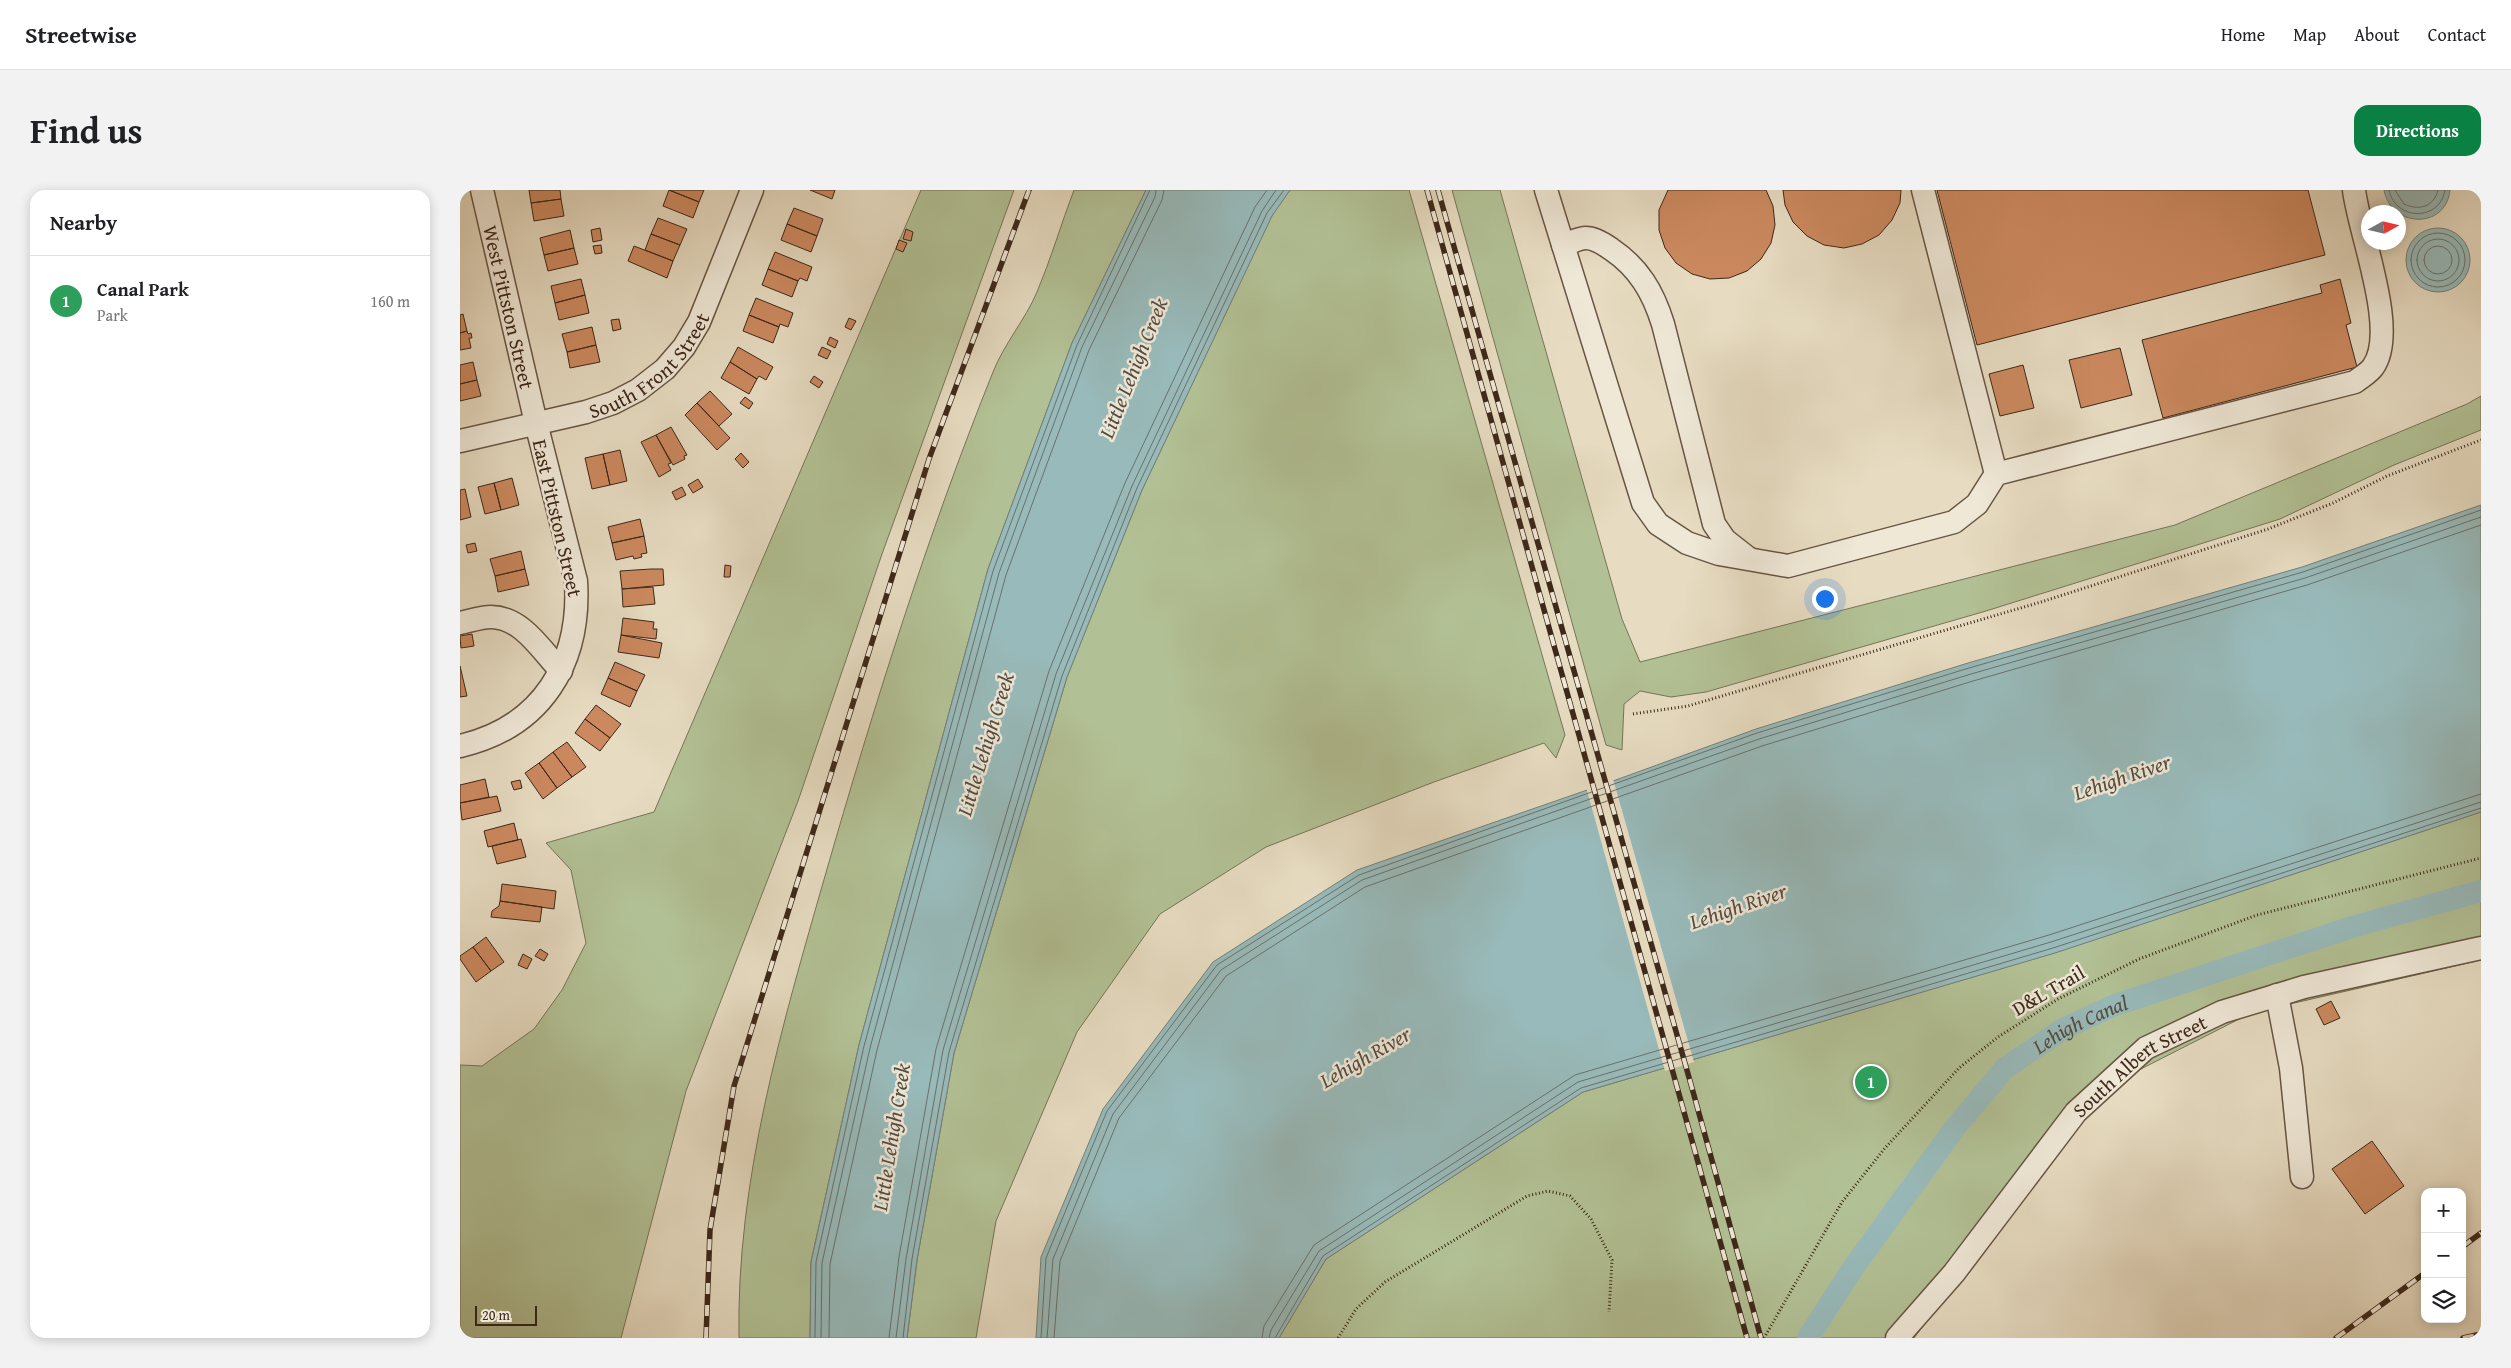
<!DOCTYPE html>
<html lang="en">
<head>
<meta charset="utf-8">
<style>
  :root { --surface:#fff; --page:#f2f2f2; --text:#202124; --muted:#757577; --line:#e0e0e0; --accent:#0b8043 }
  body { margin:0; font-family:"Gentium Book Plus",serif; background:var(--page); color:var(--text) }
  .controls { position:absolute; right:15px; bottom:15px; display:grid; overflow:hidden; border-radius:10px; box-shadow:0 2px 12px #0003 }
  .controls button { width:45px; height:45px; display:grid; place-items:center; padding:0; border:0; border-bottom:1px solid var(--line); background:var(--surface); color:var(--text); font:25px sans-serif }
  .compass { position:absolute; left:1901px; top:15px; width:45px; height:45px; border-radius:50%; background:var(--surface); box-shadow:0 2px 12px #0003; rotate:82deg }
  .scale { position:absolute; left:15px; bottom:12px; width:62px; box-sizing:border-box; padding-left:5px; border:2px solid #3d2819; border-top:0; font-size:14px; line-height:18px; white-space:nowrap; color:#3d2819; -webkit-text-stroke:4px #efe8d7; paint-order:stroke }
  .you { position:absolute; left:1364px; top:408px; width:18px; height:18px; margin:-12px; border:4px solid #fff; border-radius:50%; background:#1a73e8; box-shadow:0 0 0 8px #1a73e833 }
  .badge { display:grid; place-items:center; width:32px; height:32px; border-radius:50%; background:var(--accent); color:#fff; font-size:16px; font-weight:700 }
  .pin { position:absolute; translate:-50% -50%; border:2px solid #fff; box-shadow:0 1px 5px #0006 }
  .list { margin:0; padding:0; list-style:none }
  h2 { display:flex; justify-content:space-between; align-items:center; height:65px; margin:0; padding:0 20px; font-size:21px }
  h2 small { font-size:16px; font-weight:400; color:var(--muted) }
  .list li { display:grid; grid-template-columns:32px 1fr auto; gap:15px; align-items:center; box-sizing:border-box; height:90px; padding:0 20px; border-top:1px solid var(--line) }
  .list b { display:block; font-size:19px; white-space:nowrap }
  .list p { margin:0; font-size:16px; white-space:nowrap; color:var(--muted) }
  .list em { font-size:16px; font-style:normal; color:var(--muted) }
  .icon { flex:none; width:28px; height:28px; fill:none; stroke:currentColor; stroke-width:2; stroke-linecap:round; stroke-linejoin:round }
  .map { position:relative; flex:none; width:2021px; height:1148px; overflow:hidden; border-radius:15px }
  header { display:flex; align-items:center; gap:30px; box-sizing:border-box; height:70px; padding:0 25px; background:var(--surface); border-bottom:1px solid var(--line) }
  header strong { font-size:24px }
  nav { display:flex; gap:28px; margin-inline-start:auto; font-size:18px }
  .intro { display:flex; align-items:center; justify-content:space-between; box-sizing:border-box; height:120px; padding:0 30px }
  h1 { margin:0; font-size:35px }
  .button { padding:12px 22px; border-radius:15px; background:var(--accent); color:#fff; font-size:18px; font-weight:700 }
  main { display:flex; gap:30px; padding:0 30px }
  aside { flex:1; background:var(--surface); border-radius:15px; box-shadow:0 2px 12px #0003 }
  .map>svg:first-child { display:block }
  .green { fill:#b2c195; stroke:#787457 }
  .water { fill:#98baba; stroke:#74807a }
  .pier { fill:#e7dcc2 }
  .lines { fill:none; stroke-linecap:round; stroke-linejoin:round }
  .shore { stroke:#6a716a; stroke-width:1 }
  .canal { stroke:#98baba; stroke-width:22 }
  .building { fill:#cc895f; stroke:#3d2819 }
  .minor-casing { stroke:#685543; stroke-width:25 }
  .path { stroke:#3d2819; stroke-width:3; stroke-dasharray:1 2.5; stroke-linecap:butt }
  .minor { stroke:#efe8d7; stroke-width:22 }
  .rail-casing { stroke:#3d2819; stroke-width:5.5 }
  .rail { stroke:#efe8d7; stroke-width:4; stroke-dasharray:11; stroke-linecap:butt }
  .labels { text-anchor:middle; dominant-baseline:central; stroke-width:5; stroke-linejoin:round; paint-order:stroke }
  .street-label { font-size:20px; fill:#3d2819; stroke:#efe8d7 }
  .water-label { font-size:21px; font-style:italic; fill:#544c41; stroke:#efe8d7 }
</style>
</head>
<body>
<header>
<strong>Streetwise</strong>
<nav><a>Home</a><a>Map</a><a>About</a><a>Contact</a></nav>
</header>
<div class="intro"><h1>Find us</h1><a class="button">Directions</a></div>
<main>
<aside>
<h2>Nearby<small></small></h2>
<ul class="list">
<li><span class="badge" style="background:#2e9e5b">1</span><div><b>Canal Park</b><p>Park</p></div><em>160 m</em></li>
</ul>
</aside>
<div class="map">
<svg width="2021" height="1148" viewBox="0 0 2021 1148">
  <rect width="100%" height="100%" fill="#e7dcc2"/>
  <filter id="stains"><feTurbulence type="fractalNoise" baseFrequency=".004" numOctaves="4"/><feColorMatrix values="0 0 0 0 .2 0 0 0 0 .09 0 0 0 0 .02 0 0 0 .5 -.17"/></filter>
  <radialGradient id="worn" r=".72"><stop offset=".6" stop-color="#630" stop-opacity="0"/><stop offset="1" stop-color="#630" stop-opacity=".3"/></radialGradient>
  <path class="green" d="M 461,0 L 554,0 L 422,364 L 338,611 L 226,901 L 161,1148 L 0,1148 L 0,875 L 22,876 L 74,839 L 102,800 L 126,753 L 111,680 L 86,653 L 194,622 Z
    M 614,0 L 686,0 L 612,153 L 528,379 L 399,855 L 351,1072 L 350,1148 L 279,1148 C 276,991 322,836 365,686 C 414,516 467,346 533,182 C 544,154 565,130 577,102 C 591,69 601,34 614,0 Z
    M 830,0 L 949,0 L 1105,545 L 1096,568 L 1084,553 L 974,592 L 806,657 L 700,724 L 617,842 L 536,1031 L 516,1148 L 447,1148 L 457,1070 L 494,863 L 607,487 L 682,300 L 812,25 Z
    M 992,0 L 1040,0 L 1162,429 L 1180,472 L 1715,335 L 2007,214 L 2021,206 L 2021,240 L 1934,275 L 1820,329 L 1526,421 L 1246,502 L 1211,507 L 1180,501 L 1164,514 L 1162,560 L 1146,555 Z
    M 2021,622 L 2021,770 L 1791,823 L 1675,882 L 1617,933 L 1454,1148 L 819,1148 L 866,1069 L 1123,902 L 1594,763 Z"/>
  <path class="water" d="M 686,0 L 830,0 L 812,26 L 682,300 L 607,487 L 494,863 L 457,1070 L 447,1148 L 350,1148 L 351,1072 L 399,855 L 528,379 L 612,153 Z
    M 1924,0 L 1990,0 C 1986,40 1931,38 1924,0 Z
    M1946 70a32 32 0 1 1 64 0a32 32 0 1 1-64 0Z
    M 2021,315 L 2021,622 L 1595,763 L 1123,902 L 866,1069 L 819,1148 L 576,1148 L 581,1067 L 643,919 L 753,772 L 897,680 L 1153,591 L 1296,539 L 1508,473 L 1842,377 Z"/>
  <path class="pier" d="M 1153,589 L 1234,872 L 1205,881 L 1126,597 Z"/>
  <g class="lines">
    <path class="shore" d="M 1929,0 C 1935,31 1980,32 1985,0
      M 1935,0 L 1944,14 C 1959,21 1974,17 1978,0
      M1951 70a27 27 0 1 1 54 0a27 27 0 1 1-54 0Z
      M1957 70a21 21 0 1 1 42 0a21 21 0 1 1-42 0Z
      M1964 70a14 14 0 1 1 28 0a14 14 0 1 1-28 0Z
      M 355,1148 L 356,1072 L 404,856 L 533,381 L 617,155 L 690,0
      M 361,1148 L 362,1073 L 410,858 L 539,383 L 622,157 L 695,7 L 696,0
      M 369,1148 L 370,1074 L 417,860 L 546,385 L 629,160 L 702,10 L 704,0
      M 429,1148 L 439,1067 L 476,859 L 589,481 L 665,293 L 795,17 L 807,0
      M 436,1148 L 446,1069 L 483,860 L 596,484 L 672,296 L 802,21 L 816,0
      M 443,1148 L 452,1069 L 489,862 L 602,486 L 677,298 L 807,23 L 824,0
      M 581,1148 L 586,1068 L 647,921 L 757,775 L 899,685 L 1297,543 L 1509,478 L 1843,382 L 2021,320
      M 587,1148 L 593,1069 L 653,924 L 761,780 L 902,690 L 1299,549 L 1511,484 L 1845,388 L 2021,327
      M 594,1148 L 600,1071 L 659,928 L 766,786 L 905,697 L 1302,556 L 1513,491 L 1847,395 L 2021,335
      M 802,1148 L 804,1136 L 854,1055 L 1115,885 L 1589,745 L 2021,604
      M 809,1148 L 811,1140 L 859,1061 L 1118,892 L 1591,752 L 2021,612
      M 815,1148 L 863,1066 L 1121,898 L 1593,758 L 2021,618"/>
    <path class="canal" id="s1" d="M 1348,1148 L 1393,1078 L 1494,939 L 1545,878 L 1603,839 L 1655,815 L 1895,736 L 2021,701"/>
  </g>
  <path class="building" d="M 69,0 L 100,0 L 101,9 L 71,13 Z
    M 209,0 L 244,0 L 239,12 Z
    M 209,0 L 239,12 L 233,28 L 203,16 Z
    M 350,0 L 375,0 L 372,9 Z
    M 1208,0 L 1306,0 L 1313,16 L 1315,35 L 1311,53 L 1301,69 L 1287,81 L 1269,88 L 1250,89 L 1232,84 L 1216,73 L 1205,58 L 1199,40 L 1199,20 Z
    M 1323,0 L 1441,0 L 1440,13 L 1432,30 L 1419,45 L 1402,54 L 1384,58 L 1364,55 L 1347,46 L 1333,32 L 1325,15 Z
    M 1477,0 L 1848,0 L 1865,65 L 1517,155 Z
    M 101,9 L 104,26 L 74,31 L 71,13 Z
    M 334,18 L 363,29 L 357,46 L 327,34 Z
    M 198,28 L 227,39 L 220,55 L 191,44 Z
    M 327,34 L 357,46 L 351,62 L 321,50 Z
    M 140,38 L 142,50 L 133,52 L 131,40 Z
    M 446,39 L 453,42 L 451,51 L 443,49 Z
    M 110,40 L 114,58 L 84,65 L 80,48 Z
    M 191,44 L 220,55 L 213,71 L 185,60 Z
    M 439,50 L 447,53 L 443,62 L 436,59 Z
    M 141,55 L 142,63 L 135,64 L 133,56 Z
    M 174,56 L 213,71 L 207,88 L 168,71 Z
    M 114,58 L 118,74 L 88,81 L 84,65 Z
    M 315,62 L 352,77 L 347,91 L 340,88 L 338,91 L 308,79 Z
    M 308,79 L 338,91 L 332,107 L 302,95 Z
    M 121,89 L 125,105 L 95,113 L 91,96 Z
    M 1880,89 L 1891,133 L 1886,135 L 1897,177 L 1703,228 L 1682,150 L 1862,103 L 1860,95 Z
    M 125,105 L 129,123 L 99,130 L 95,113 Z
    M 296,108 L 333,123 L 328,137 L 320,134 L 319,137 L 289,125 Z
    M 3,124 L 7,141 L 0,143 L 0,125 Z
    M 289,125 L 319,137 L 313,153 L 283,141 Z
    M 389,128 L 396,131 L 391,140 L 385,137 Z
    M 159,129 L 161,139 L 153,141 L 151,130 Z
    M 132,137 L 136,155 L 107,162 L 102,144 Z
    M 7,141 L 8,144 L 11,143 L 12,148 L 9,148 L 11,158 L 0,160 L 0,143 Z
    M 370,147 L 378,151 L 375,158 L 367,154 Z
    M 136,155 L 140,172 L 110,178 L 107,162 Z
    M 278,157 L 313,177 L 306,190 L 299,186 L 297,189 L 270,172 Z
    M 362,157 L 371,161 L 367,169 L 358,165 Z
    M 1660,158 L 1672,205 L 1621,218 L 1609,170 Z
    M 13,172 L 17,190 L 0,194 L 0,175 Z
    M 270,172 L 297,189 L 289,204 L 261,188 Z
    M 1563,175 L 1574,218 L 1540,226 L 1529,184 Z
    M 354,186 L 363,192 L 359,198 L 350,192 Z
    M 17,190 L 21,206 L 0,211 L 0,194 Z
    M 250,201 L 272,224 L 259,236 L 237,213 Z
    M 285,207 L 293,213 L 289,219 L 280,213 Z
    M 237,213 L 270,248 L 257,260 L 225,225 Z
    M 211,237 L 227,265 L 224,266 L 225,269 L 213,275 L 196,245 Z
    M 196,245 L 211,273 L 208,274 L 211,280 L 199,287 L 181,252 Z
    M 160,260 L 167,291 L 150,295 L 143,264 Z
    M 281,263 L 289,272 L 283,278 L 275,269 Z
    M 143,264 L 150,295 L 132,299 L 125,268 Z
    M 52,288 L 59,315 L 41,320 L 34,293 Z
    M 238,289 L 243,297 L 233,303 L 228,295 Z
    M 34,293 L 41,320 L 25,324 L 18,297 Z
    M 222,297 L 226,305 L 216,310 L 212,302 Z
    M 5,299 L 11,327 L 0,330 L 0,300 Z
    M 180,329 L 184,346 L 152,353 L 148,337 Z
    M 184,346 L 187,363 L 181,364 L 182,367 L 174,369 L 173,366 L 156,370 L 152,353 Z
    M 15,353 L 17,361 L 8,363 L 6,355 Z
    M 61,361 L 65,379 L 35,386 L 30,369 Z
    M 265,375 L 271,376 L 270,387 L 264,387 Z
    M 65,379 L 69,395 L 38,402 L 35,386 Z
    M 191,379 L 203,379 L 204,395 L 162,399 L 160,381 Z
    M 193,397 L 195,414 L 163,417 L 162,399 Z
    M 163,428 L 194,432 L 193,439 L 197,439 L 196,449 L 161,445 Z
    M 12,444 L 14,456 L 1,458 L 0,446 Z
    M 161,445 L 202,453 L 199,468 L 158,462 Z
    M 155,472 L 185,485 L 177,501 L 148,488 Z
    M 0,476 L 7,506 L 0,507 Z
    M 148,488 L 177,501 L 170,517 L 141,504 Z
    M 136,515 L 161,534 L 150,548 L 125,529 Z
    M 125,529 L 150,548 L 140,561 L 115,543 Z
    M 107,552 L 126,577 L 112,587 L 93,562 Z
    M 93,562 L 112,587 L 97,598 L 79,573 Z
    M 79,573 L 97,598 L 83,609 L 65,583 Z
    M 25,589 L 29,607 L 0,613 L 0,595 Z
    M 60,590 L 62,598 L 54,600 L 51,592 Z
    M 37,606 L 41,621 L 2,630 L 0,613 Z
    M 54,633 L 58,650 L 28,657 L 24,641 Z
    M 61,649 L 66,667 L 37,674 L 32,656 Z
    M 42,694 L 96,701 L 94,719 L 40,711 Z
    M 40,711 L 82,717 L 80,732 L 31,727 L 32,721 L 39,716 Z
    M 26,747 L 44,772 L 31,781 L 13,757 Z
    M 13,757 L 31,781 L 16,792 L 0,769 L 0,766 Z
    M 80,759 L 88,764 L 84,771 L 75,766 Z
    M 63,764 L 72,769 L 67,779 L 58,775 Z
    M 1871,811 L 1880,828 L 1864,835 L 1856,819 Z
    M 1912,951 L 1944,996 L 1905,1024 L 1872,979 Z"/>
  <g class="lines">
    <defs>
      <g id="minor">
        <path d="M 1086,0 L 1183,313 L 1198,334 L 1227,353 L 1259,364 L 1328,376 L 1494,332 L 1517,314 L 1536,284 L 1895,192 C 1901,187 1909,183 1913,177 C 1939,141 1899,43 1894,0"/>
        <path d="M 1463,0 L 1536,284"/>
        <path d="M 1103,55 C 1110,53 1119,48 1126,48 C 1134,48 1144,54 1151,59 C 1179,78 1193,102 1203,134 L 1254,334 L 1265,350 L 1288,368"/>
        <path id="s2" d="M 0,251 L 126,222 L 153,213 L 178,200 L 205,179 L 224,157 L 239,132 L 292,0"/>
        <path d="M 0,433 C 10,431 21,427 31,427 C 62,427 82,461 101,481"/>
        <path d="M 0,556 C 82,537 121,473 116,391 L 76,233 L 22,0"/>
        <path d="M 1817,805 L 1831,878 L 1842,987"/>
        <path id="s3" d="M 1437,1148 L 1494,1083 L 1616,922 L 1686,858 L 1762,822 L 1844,797 L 2021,758"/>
      </g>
    </defs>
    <use href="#minor" class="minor-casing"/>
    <path class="path" d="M 1173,524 L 1228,516 L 1581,412 L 1808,339 L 1873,313 L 1927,286 L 2021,250
      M 878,1148 L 896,1119 L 925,1092 L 1067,1006 L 1088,1001 L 1110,1006 L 1131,1029 L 1152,1070 L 1149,1122
      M 1304,1148 L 1382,1012 L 1425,958 L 1499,878 L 1538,847 L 1598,809 L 1679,769 L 1797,725 L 2021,668"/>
    <use href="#minor" class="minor"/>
    <defs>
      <path id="rail" d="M 967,0 L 1287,1148
        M 978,0 L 1232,898 L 1301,1148
        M 2002,1057 L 2021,1043
        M 246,1148 L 250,1040 L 274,896 L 469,269 L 569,0
        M 1876,1148 L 1965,1083
        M 2003,1148 L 2021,1144"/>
    </defs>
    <use href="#rail" class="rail-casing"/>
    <use href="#rail" class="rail"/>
  </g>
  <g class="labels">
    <g class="street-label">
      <text transform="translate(49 117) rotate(77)">West Pittston Street</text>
      <text stroke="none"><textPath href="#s2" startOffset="210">South Front Street</textPath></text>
      <text transform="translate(98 328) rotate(77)">East Pittston Street</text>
      <text transform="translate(1588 800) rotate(-30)">D&amp;L Trail</text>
      <text stroke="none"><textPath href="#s3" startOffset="368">South Albert Street</textPath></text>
    </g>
    <g class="water-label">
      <text transform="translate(673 178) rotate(-68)">Little Lehigh Creek</text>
      <text transform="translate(525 554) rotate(-73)">Little Lehigh Creek</text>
      <text transform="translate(1662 587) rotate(-19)">Lehigh River</text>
      <text transform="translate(1278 716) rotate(-19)">Lehigh River</text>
      <text stroke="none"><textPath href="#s1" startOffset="422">Lehigh Canal</textPath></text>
      <text transform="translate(905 867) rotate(-30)">Lehigh River</text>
      <text transform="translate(431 947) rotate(-81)">Little Lehigh Creek</text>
    </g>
  </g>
  <rect width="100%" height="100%" filter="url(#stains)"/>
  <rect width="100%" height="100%" fill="url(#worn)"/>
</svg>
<div class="controls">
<button>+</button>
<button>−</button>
<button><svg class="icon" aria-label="layers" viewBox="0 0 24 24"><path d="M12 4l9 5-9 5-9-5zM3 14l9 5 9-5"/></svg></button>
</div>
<svg class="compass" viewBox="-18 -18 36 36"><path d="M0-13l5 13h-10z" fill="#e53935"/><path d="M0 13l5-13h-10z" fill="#757577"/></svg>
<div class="scale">20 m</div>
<div class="you"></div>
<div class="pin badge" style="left:1411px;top:892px;background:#2e9e5b">1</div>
</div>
</main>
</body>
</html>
